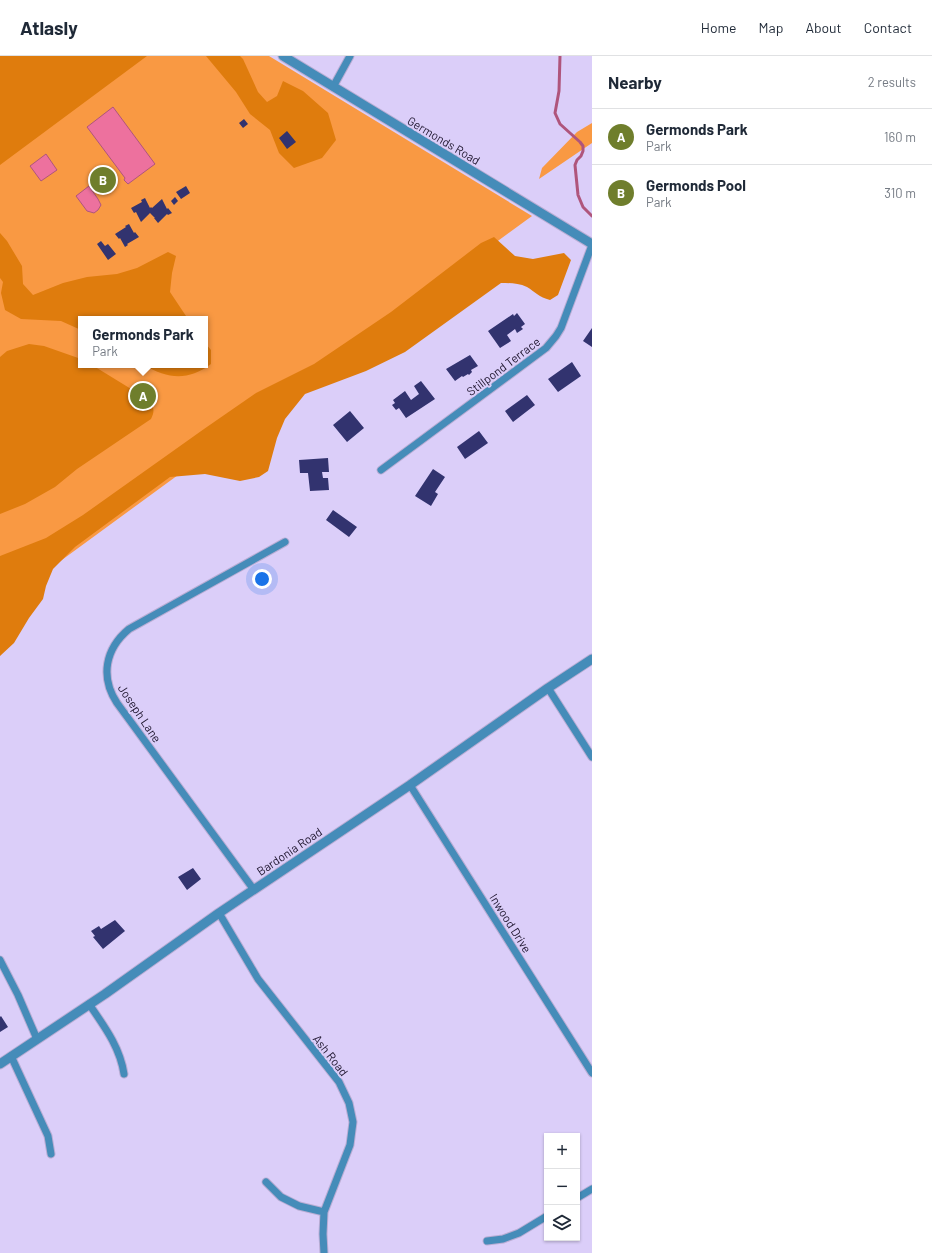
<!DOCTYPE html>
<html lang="en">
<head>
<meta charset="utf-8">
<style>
  :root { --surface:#fff; --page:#f2f2f3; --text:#1f2937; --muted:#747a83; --line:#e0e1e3; --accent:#6f7e2c }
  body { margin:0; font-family:Barlow,sans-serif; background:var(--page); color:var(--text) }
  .controls { position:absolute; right:12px; bottom:12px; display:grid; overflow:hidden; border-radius:0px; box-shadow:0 1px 3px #0004 }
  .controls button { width:36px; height:36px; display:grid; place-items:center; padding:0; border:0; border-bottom:1px solid var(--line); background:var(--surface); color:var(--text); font:20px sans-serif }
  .you { position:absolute; left:262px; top:523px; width:14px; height:14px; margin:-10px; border:3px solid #fff; border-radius:50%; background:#1a73e8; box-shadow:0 0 0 6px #1a73e833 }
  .badge { display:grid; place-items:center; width:26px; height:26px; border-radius:50%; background:var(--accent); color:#fff; font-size:13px; font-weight:700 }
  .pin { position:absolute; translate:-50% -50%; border:2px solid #fff; box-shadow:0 1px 4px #0006 }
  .popup { position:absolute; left:78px; top:260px; width:130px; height:52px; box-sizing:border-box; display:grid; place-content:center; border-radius:0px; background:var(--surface); filter:drop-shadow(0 1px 3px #0005); font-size:13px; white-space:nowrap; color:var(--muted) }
  .popup b { font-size:15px; color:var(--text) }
  .popup::after { content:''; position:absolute; left:50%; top:100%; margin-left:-8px; border:8px solid transparent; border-top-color:var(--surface) }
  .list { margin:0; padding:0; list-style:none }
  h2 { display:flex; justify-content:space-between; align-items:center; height:52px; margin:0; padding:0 16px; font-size:17px }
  h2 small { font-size:13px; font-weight:400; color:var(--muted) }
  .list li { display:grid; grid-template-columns:26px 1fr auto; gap:12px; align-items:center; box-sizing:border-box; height:56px; padding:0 16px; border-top:1px solid var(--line) }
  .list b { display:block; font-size:15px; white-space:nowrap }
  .list p { margin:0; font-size:13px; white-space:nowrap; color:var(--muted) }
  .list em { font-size:13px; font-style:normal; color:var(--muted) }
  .icon { flex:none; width:22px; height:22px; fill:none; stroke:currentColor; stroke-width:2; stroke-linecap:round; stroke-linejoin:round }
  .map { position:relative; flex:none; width:592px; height:1197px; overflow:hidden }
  header { display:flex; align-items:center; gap:24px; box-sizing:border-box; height:56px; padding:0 20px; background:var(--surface); border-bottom:1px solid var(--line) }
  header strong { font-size:19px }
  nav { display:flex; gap:22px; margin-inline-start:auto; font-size:14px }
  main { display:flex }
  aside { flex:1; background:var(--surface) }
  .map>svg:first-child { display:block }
  .green { fill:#f99943; fill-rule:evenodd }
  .forest { fill:#df7c0d }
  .water { fill:#ed719e; stroke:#af557c }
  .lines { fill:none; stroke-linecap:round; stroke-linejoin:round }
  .stream { stroke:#af557c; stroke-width:3 }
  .building { fill:#32336f }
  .minor-casing { stroke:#b9add4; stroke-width:9 }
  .tertiary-casing { stroke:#b9add4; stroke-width:11 }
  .minor { stroke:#458cb9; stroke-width:7 }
  .tertiary { stroke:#458cb9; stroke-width:9 }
  .labels { text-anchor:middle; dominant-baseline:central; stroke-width:4; stroke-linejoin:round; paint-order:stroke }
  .street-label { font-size:12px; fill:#1e152e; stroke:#dbcef9 }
</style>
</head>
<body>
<header>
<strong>Atlasly</strong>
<nav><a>Home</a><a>Map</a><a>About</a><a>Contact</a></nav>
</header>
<main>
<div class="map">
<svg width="592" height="1197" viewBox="0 0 592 1197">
  <rect width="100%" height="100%" fill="#dbcef9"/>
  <path class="green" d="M 0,0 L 269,0 L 532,160 L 14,539 L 0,520 ZM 81,263 L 205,263 L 205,309 L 81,309 Z
    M 592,67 L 592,87 L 539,123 L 542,112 L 577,76 Z"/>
  <path class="forest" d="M 0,0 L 147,0 L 0,109 Z
    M 206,0 L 240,0 L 243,3 L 258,36 L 267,46 L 277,40 L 283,25 L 303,35 L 328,57 L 336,84 L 322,102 L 294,112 L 279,97 L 270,74 L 250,58 L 236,36 Z
    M 0,177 L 7,185 L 22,210 L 23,228 L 33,239 L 63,227 L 87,221 L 117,218 L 137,212 L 168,196 L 176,200 L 172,217 L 170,236 L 188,263 L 81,263 L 81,274 L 61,265 L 21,263 L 5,254 L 1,237 L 3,226 L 0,222 Z
    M 494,181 L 515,200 L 533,203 L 564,197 L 571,204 L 558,239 L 550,244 C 539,241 535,236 527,231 C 518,227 509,227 501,227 L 405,296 L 366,315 L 305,338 L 285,363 L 277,382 L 268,415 L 259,421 L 240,425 L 205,418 L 170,421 L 75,491 L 53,513 L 46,530 L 43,543 L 29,562 L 14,587 L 0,600 L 0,500 L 46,482 L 83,459 L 204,373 L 256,337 L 314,308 L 391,256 L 481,187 Z
    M 205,287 L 211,294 L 211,308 C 188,325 168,323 144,309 L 205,309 Z
    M 29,288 L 44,290 L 81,303 L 81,309 L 92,309 L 149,344 C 154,351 155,355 151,363 L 77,413 L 55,431 L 25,448 L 0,458 L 0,301 L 7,295 Z"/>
  <path class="water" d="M 113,51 L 155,108 L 128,128 L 124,124 L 125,122 L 87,71 Z
    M 46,98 L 57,114 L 41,125 L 30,110 Z
    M 89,130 L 98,143 L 101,149 L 98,154 L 94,157 L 87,155 L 76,140 Z"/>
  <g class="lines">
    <path class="stream" d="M 560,0 L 559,35 L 555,57 L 560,68 L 580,86 L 583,90 L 583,95 L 581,100 L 577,104 L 575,109 L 578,139 L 583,151 L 592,160"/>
  </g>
  <path class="building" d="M 244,63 L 248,68 L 243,72 L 239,67 Z
    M 287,75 L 296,86 L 287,93 L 279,82 Z
    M 186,130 L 190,137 L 181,143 L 176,136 Z
    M 175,141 L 178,145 L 174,149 L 171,145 Z
    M 145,142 L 150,152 L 151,151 L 152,152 L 162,143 L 167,153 L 168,152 L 172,157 L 168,159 L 167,158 L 158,167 L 154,162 L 155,162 L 150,157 L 141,166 L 136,156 L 134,157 L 131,152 L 142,146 L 141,144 Z
    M 129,168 L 134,177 L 135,176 L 139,181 L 127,188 L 128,189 L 125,191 L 120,182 L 119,183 L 115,178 L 126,171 L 125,170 Z
    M 101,185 L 105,190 L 108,188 L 116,198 L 108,204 L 97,188 Z
    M 517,257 L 525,268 L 521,271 L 523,273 L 517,277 L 515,273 L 507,279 L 511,285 L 500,292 L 488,275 L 513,258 L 514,260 Z
    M 592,272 L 592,291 L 583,285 Z
    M 470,299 L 478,310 L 471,314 L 472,316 L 469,319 L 468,318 L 463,321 L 462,320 L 455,325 L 446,313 Z
    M 572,306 L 581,320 L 558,336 L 548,323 Z
    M 421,325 L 435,343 L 406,362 L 399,352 L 396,354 L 392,349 L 395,347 L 393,344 L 405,335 L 411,344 L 419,338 L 414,330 Z
    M 527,339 L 535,349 L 513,366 L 505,355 Z
    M 350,355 L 364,372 L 347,386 L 333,369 Z
    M 479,375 L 488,387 L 465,403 L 457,391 Z
    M 328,402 L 329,416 L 322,416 L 323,422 L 328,422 L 329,434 L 310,435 L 308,417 L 300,417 L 299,404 Z
    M 433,413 L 445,421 L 435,436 L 438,438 L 431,450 L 415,440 Z
    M 333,454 L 357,471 L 349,481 L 326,464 Z
    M 193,812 L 201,823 L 187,834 L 178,821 Z
    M 115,864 L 125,875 L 103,893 L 93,881 L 95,880 L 91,875 L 99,870 L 101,873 Z
    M 1,960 L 8,971 L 0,976 L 0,961 Z"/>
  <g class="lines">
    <defs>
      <path id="minor" d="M 333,31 L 350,0
        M 381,414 L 546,292 L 556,280 L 561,272 L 592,189
        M 548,632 L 592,701
        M 410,729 L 592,1017
        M 254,834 L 117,647 C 100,621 105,593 129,573 L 285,486
        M 219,857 L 258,923 L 339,1026 L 349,1047 L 353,1066 L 350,1089 L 324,1156 L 323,1178 L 324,1197
        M 0,904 L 18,939 L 37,983
        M 89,948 C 104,970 120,991 124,1018
        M 11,1000 L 48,1080 L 51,1098
        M 266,1126 L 281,1141 L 299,1150 L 324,1156
        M 577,1142 L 592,1133
        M 487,1185 L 503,1183 L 519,1177 L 547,1160"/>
      <path id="tertiary" d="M 283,0 L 592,188
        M 0,1008 L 105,938 L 219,857 L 410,729 L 548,632 L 592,603"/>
    </defs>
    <use href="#minor" class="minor-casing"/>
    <use href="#tertiary" class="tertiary-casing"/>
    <use href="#minor" class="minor"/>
    <use href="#tertiary" class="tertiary"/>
  </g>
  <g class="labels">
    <g class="street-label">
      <text transform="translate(444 84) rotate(31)">Germonds Road</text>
      <text transform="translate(503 310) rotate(-37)">Stillpond Terrace</text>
      <text transform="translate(140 657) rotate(56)">Joseph Lane</text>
      <text transform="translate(289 795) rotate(-34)">Bardonia Road</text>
      <text transform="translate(511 867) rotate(58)">Inwood Drive</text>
      <text transform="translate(331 999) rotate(52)">Ash Road</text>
    </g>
  </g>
</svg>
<div class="controls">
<button>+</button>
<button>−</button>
<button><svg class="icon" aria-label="layers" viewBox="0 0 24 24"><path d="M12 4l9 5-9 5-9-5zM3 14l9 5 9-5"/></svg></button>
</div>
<div class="you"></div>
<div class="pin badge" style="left:143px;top:340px">A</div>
<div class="popup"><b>Germonds Park</b>Park</div>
<div class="pin badge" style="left:103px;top:124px">B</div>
</div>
<aside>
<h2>Nearby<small>2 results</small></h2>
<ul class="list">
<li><span class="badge">A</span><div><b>Germonds Park</b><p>Park</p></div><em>160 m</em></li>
<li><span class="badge">B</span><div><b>Germonds Pool</b><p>Park</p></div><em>310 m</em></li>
</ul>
</aside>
</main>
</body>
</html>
